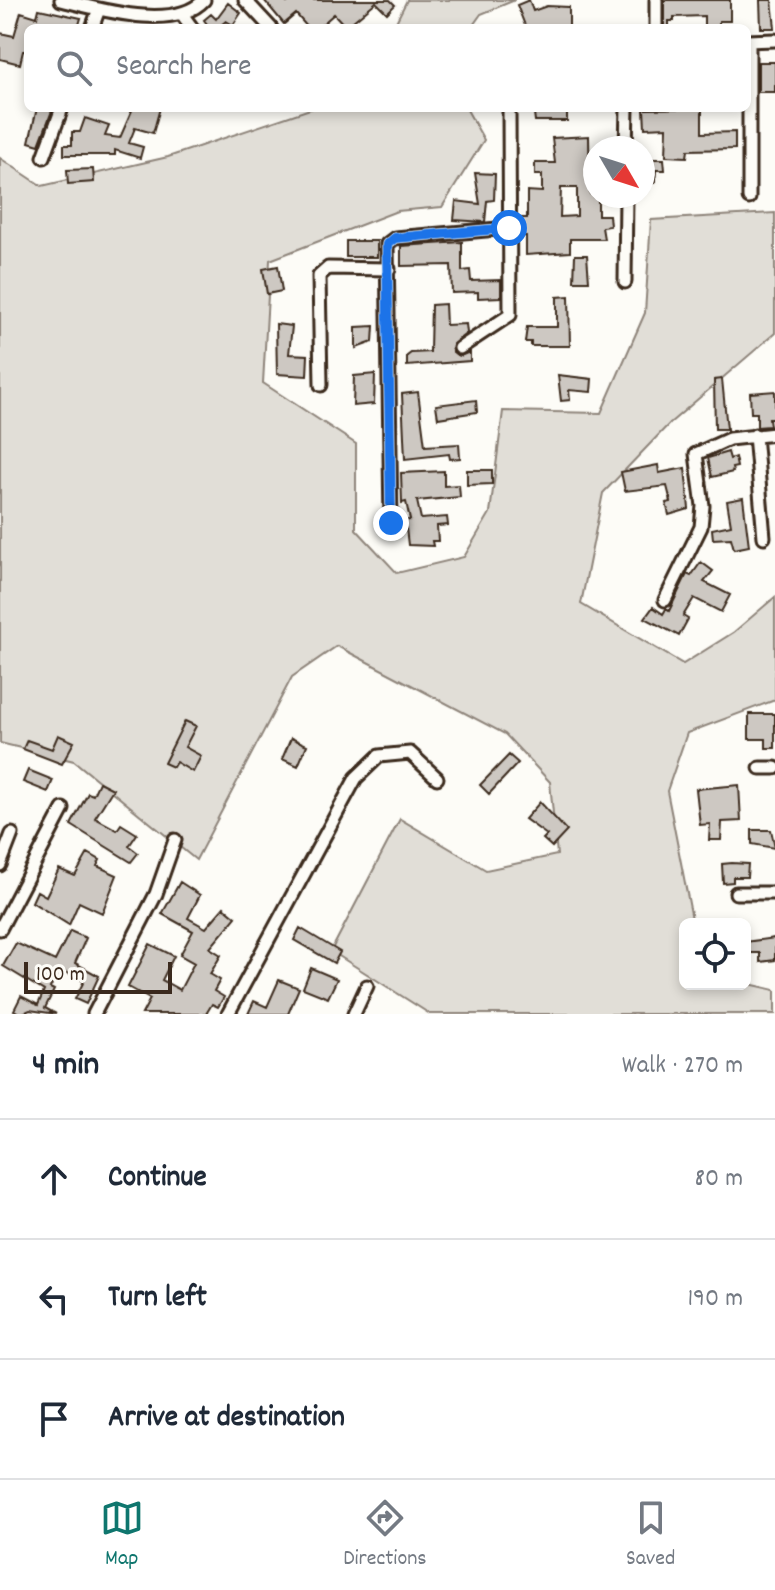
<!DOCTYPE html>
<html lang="en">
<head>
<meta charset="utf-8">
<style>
  :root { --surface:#fff; --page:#f2f2f3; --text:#1f2937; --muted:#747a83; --line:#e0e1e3; --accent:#0f766e }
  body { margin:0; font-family:Dekko,sans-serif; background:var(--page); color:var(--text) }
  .controls { position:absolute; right:24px; bottom:24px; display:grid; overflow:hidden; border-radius:12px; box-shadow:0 4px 12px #0003 }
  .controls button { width:72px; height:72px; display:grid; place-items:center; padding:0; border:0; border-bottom:2px solid var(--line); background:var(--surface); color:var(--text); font:40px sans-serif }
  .compass { position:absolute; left:583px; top:136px; width:72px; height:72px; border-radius:50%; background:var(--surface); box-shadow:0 4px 12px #0003; rotate:129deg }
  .scale { position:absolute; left:24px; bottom:20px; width:148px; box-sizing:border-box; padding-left:8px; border:4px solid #3b2a1e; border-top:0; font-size:22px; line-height:28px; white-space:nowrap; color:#3b2a1e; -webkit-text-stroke:6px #fdfcf7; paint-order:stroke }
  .stop { position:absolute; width:24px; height:24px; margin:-18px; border:6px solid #1a73e8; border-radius:50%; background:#fff }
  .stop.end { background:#1a73e8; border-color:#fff; box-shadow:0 2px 8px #0008 }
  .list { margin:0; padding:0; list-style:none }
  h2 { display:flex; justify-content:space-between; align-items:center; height:104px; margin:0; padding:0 32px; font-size:34px }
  h2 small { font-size:26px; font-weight:400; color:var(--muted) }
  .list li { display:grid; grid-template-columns:52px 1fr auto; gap:24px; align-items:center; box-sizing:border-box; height:120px; padding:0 32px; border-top:2px solid var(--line) }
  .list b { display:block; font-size:30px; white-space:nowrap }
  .list em { font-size:26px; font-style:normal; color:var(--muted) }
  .icon { flex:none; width:44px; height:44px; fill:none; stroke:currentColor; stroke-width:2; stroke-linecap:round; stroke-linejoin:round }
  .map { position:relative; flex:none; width:775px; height:1014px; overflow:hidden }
  .search { position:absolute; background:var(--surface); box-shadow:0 4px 12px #0003; left:24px; right:24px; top:24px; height:88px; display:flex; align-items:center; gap:20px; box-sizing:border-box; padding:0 28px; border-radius:12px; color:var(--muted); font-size:30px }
  .sheet { height:464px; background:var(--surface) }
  nav { display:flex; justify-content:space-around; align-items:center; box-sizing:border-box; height:112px; border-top:2px solid var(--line); background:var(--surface); font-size:22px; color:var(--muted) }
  nav a { display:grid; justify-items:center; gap:4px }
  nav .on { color:var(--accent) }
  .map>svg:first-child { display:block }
  .green { fill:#e1ded7; stroke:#8e847a; stroke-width:2 }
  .building { fill:#cdc8c2; stroke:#3b2a1e; stroke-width:2; fill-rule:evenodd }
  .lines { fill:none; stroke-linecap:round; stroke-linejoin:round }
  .street-casing { stroke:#3b2a1e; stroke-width:17 }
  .street { stroke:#fdfcf7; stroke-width:11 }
  .route { stroke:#1a73e8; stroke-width:10 }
</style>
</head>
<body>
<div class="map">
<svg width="775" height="1014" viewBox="0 0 775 1014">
  <rect width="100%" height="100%" fill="#fdfcf7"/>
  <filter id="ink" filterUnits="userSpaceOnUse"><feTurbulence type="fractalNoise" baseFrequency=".0125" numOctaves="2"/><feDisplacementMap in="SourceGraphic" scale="16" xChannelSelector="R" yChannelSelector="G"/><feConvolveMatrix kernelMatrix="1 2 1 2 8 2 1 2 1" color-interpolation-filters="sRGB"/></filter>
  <g filter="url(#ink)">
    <path class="green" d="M 407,0 L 515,0 L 481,14 L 471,28 L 393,28 Z
      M 313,108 L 466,108 L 484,140 L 442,207 L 397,211 L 270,260 L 263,383 L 356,444 L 356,529 L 397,573 L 464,557 L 490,513 L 503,411 L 601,413 L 645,313 L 651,220 L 775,213 L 775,333 L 670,423 L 603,493 L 581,604 L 683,664 L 734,632 L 775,597 L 775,700 L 687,733 L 667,791 L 693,924 L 685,924 L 685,984 L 745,983 L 775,990 L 775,1014 L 430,1014 L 331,951 L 400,819 L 486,870 L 557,855 L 550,782 L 505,734 L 337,646 L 292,677 L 196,860 L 74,761 L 0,743 L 0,158 L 42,186 L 168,157 Z"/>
    <path class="building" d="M 264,0 L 284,0 L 287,3 L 291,0 L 390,0 L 395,5 L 387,13 L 376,2 L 346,27 L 334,14 L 318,28 L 308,28 L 296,14 L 284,24 Z
      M 529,0 L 533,11 L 547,6 L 569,7 L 569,27 L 526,28 L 517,5 Z
      M 664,0 L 730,0 L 730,21 L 719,21 L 719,28 L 704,28 L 704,16 L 674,17 L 674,21 L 669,21 L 669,28 L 664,28 Z
      M 760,0 L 772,0 L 775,28 L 761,28 Z
      M 228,3 L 241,13 L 233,25 L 226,21 L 221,25 L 224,28 L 210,28 L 204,20 L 211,14 L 216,19 Z
      M 39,9 L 81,18 L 78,28 L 28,28 L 28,51 L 23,51 L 20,64 L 0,59 L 0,33 L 14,36 L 21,12 L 37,17 Z
      M 758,62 L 775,62 L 775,92 L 758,92 Z
      M 37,108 L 53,108 L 39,145 L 29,142 Z
      M 133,108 L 160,108 L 153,133 L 135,128 L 129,143 L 143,147 L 140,158 L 115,150 L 115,155 L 64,155 L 64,145 L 72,145 L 72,132 L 80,132 L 85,118 L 109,126 L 105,136 L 120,138 Z
      M 702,108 L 702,133 L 735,132 L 735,149 L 688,150 L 687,157 L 666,156 L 667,127 L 645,128 L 644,109 Z
      M 567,109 L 567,121 L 535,121 L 534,113 L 541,110 Z
      M 589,136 L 590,194 L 598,199 L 598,215 L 609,215 L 610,226 L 602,227 L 604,239 L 570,239 L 570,252 L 526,255 L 526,236 L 518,236 L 518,218 L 527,218 L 527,191 L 542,192 L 542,175 L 535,175 L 535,163 L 555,163 L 552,138 ZM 561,188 L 577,188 L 577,216 L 560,217 Z
      M 644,159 L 664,159 L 665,170 L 656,170 L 655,183 L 643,183 Z
      M 93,169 L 94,182 L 68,184 L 67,170 Z
      M 475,173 L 495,174 L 494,200 L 487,201 L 485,222 L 454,220 L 456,201 L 480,204 Z
      M 346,241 L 377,241 L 377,257 L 346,257 Z
      M 462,242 L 462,271 L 470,270 L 471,281 L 501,280 L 501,297 L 478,298 L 478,292 L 452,293 L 451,265 L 401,266 L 401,246 Z
      M 575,255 L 587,255 L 589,281 L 574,281 Z
      M 278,266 L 282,291 L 267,294 L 263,269 Z
      M 569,296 L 570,346 L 531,346 L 531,342 L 525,342 L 527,327 L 557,327 L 557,297 Z
      M 445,304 L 446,325 L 466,324 L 467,333 L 453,344 L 453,352 L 460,356 L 470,352 L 470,361 L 407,366 L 407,356 L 411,353 L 430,352 L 431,305 Z
      M 276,324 L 292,326 L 289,354 L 308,355 L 307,376 L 277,374 Z
      M 374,326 L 373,342 L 356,348 L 356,327 Z
      M 375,374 L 374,404 L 353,406 L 354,376 Z
      M 558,375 L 592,379 L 591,392 L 569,390 L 570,400 L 561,401 Z
      M 722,379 L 727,429 L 715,429 L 714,380 Z
      M 775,391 L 775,418 L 769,418 L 770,426 L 757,427 L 757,413 L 751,413 L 750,393 Z
      M 418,392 L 425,446 L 459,444 L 460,458 L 450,459 L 449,454 L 405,459 L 402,394 Z
      M 476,400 L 477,412 L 438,418 L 436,405 Z
      M 728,452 L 730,459 L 735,457 L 737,467 L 732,468 L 733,472 L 712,477 L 708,458 Z
      M 658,465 L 659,473 L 685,468 L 689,509 L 669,515 L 666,503 L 671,502 L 667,486 L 625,491 L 621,472 Z
      M 467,470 L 492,470 L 492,484 L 467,485 Z
      M 444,471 L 444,486 L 459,485 L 460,497 L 417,501 L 421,519 L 447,517 L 448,525 L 437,526 L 438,541 L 432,541 L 433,546 L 408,545 L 406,528 L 397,529 L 399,521 L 410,520 L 406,502 L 402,503 L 401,473 Z
      M 743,498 L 749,546 L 734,549 L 731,538 L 713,539 L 712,529 L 731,525 L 727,501 Z
      M 701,562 L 713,571 L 704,582 L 730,595 L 721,612 L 694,598 L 683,616 L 688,619 L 679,636 L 645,618 L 653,607 L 663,614 L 666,609 L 669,611 L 687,574 L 691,576 Z
      M 749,714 L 775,714 L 775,748 L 766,748 L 766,739 L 749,739 Z
      M 185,721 L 196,726 L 185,747 L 201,756 L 193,772 L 176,762 L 173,767 L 164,763 Z
      M 58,735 L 74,742 L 62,764 L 23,749 L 27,740 L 52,749 Z
      M 291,738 L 307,745 L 298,766 L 282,759 Z
      M 509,755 L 518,763 L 489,794 L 480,785 Z
      M 28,770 L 53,780 L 48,792 L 23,782 Z
      M 99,782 L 113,789 L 95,818 L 117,830 L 121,824 L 137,834 L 129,846 L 138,853 L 131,862 L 71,825 L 88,793 L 93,795 Z
      M 739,785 L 741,821 L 722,822 L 721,840 L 709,840 L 710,824 L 700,825 L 696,789 Z
      M 540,802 L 567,831 L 552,847 L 543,839 L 547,835 L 525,819 Z
      M 752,830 L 771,830 L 775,848 L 752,844 Z
      M 88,853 L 100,860 L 97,866 L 117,875 L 102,913 L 79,902 L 69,925 L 32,902 L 37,891 L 46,896 L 59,869 L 75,876 Z
      M 732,863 L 748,864 L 747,877 L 733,877 L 733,882 L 723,883 L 722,864 Z
      M 180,882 L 200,895 L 188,918 L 206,928 L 224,907 L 236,917 L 210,948 L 221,955 L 210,974 L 220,980 L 214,991 L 224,997 L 218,1007 L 212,1004 L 206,1014 L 142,1014 L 150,999 L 128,987 L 150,944 L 174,956 L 162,980 L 180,990 L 194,963 L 180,955 L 193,931 L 162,914 Z
      M 300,928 L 340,952 L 334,963 L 294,940 Z
      M 70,931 L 86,938 L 75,963 L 99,976 L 86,1004 L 75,999 L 84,981 L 60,970 L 50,988 L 54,990 L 45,1008 L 56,1014 L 30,1010 L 21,1014 L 14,1010 L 21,996 L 38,1005 L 44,991 L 3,966 L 16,943 L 55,961 Z
      M 775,938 L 775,960 L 760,962 L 760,953 L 745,953 L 745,942 Z
      M 311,968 L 337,979 L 328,998 L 303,988 Z
      M 279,980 L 299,988 L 288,1014 L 248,1014 L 254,1001 L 267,1007 Z"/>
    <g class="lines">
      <defs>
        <path id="street" d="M 61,0 C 99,9 174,32 204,0
          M 245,0 L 271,28
          M 182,14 L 192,28
          M 92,28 L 99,9
          M 656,28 L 656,0
          M 747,41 L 775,40
          M 749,41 L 749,198
          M 626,148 L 627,108
          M 44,157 L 62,108
          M 625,282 L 626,196
          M 460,348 L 510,315 L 509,108
          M 321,385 L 319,276 L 328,268 L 389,269
          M 755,435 L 764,537
          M 391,523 L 387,244 L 395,238 L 509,228
          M 665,600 L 701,527 L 703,506 L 696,454 L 729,439 L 775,434
          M 760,768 L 775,768
          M 0,865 L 12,834
          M 736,893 L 775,893
          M 0,929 L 63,809
          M 94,1014 L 156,894 L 175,840
          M 228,1014 L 356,778 L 379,756 L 410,753 L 437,778
          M 354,1014 L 367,986"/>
      </defs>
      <use href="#street" class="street-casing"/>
      <use href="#street" class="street"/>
    </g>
  </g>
  <g class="lines" filter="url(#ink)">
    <path class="route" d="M 391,523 L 387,244 L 395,238 L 509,228"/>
  </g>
</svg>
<div class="controls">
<button><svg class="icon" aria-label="locate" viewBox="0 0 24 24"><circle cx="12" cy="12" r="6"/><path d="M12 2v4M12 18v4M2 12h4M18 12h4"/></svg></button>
</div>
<svg class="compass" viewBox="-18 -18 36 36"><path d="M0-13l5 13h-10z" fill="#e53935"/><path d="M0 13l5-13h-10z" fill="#747a83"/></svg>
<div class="scale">100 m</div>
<div class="stop" style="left:509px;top:228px"></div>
<div class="stop end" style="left:391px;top:523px"></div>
<div class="search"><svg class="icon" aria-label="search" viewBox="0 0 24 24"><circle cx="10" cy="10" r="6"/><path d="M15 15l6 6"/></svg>Search here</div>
</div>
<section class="sheet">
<h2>4 min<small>Walk · 270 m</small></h2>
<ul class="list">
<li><svg class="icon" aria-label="ahead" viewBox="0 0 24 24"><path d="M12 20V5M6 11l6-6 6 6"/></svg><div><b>Continue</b></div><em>80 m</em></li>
<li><svg class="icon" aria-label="left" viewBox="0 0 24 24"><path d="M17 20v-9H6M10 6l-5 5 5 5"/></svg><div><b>Turn left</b></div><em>190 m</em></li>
<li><svg class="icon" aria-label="arrive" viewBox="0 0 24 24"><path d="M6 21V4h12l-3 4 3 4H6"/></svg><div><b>Arrive at destination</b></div></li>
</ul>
</section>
<nav>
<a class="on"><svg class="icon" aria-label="map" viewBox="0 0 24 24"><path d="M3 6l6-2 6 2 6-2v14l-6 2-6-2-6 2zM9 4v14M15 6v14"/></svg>Map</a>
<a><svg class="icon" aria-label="directions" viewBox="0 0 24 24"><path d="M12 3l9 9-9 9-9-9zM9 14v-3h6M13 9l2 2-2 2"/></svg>Directions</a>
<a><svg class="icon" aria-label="saved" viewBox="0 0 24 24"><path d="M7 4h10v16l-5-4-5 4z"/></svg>Saved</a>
</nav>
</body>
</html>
